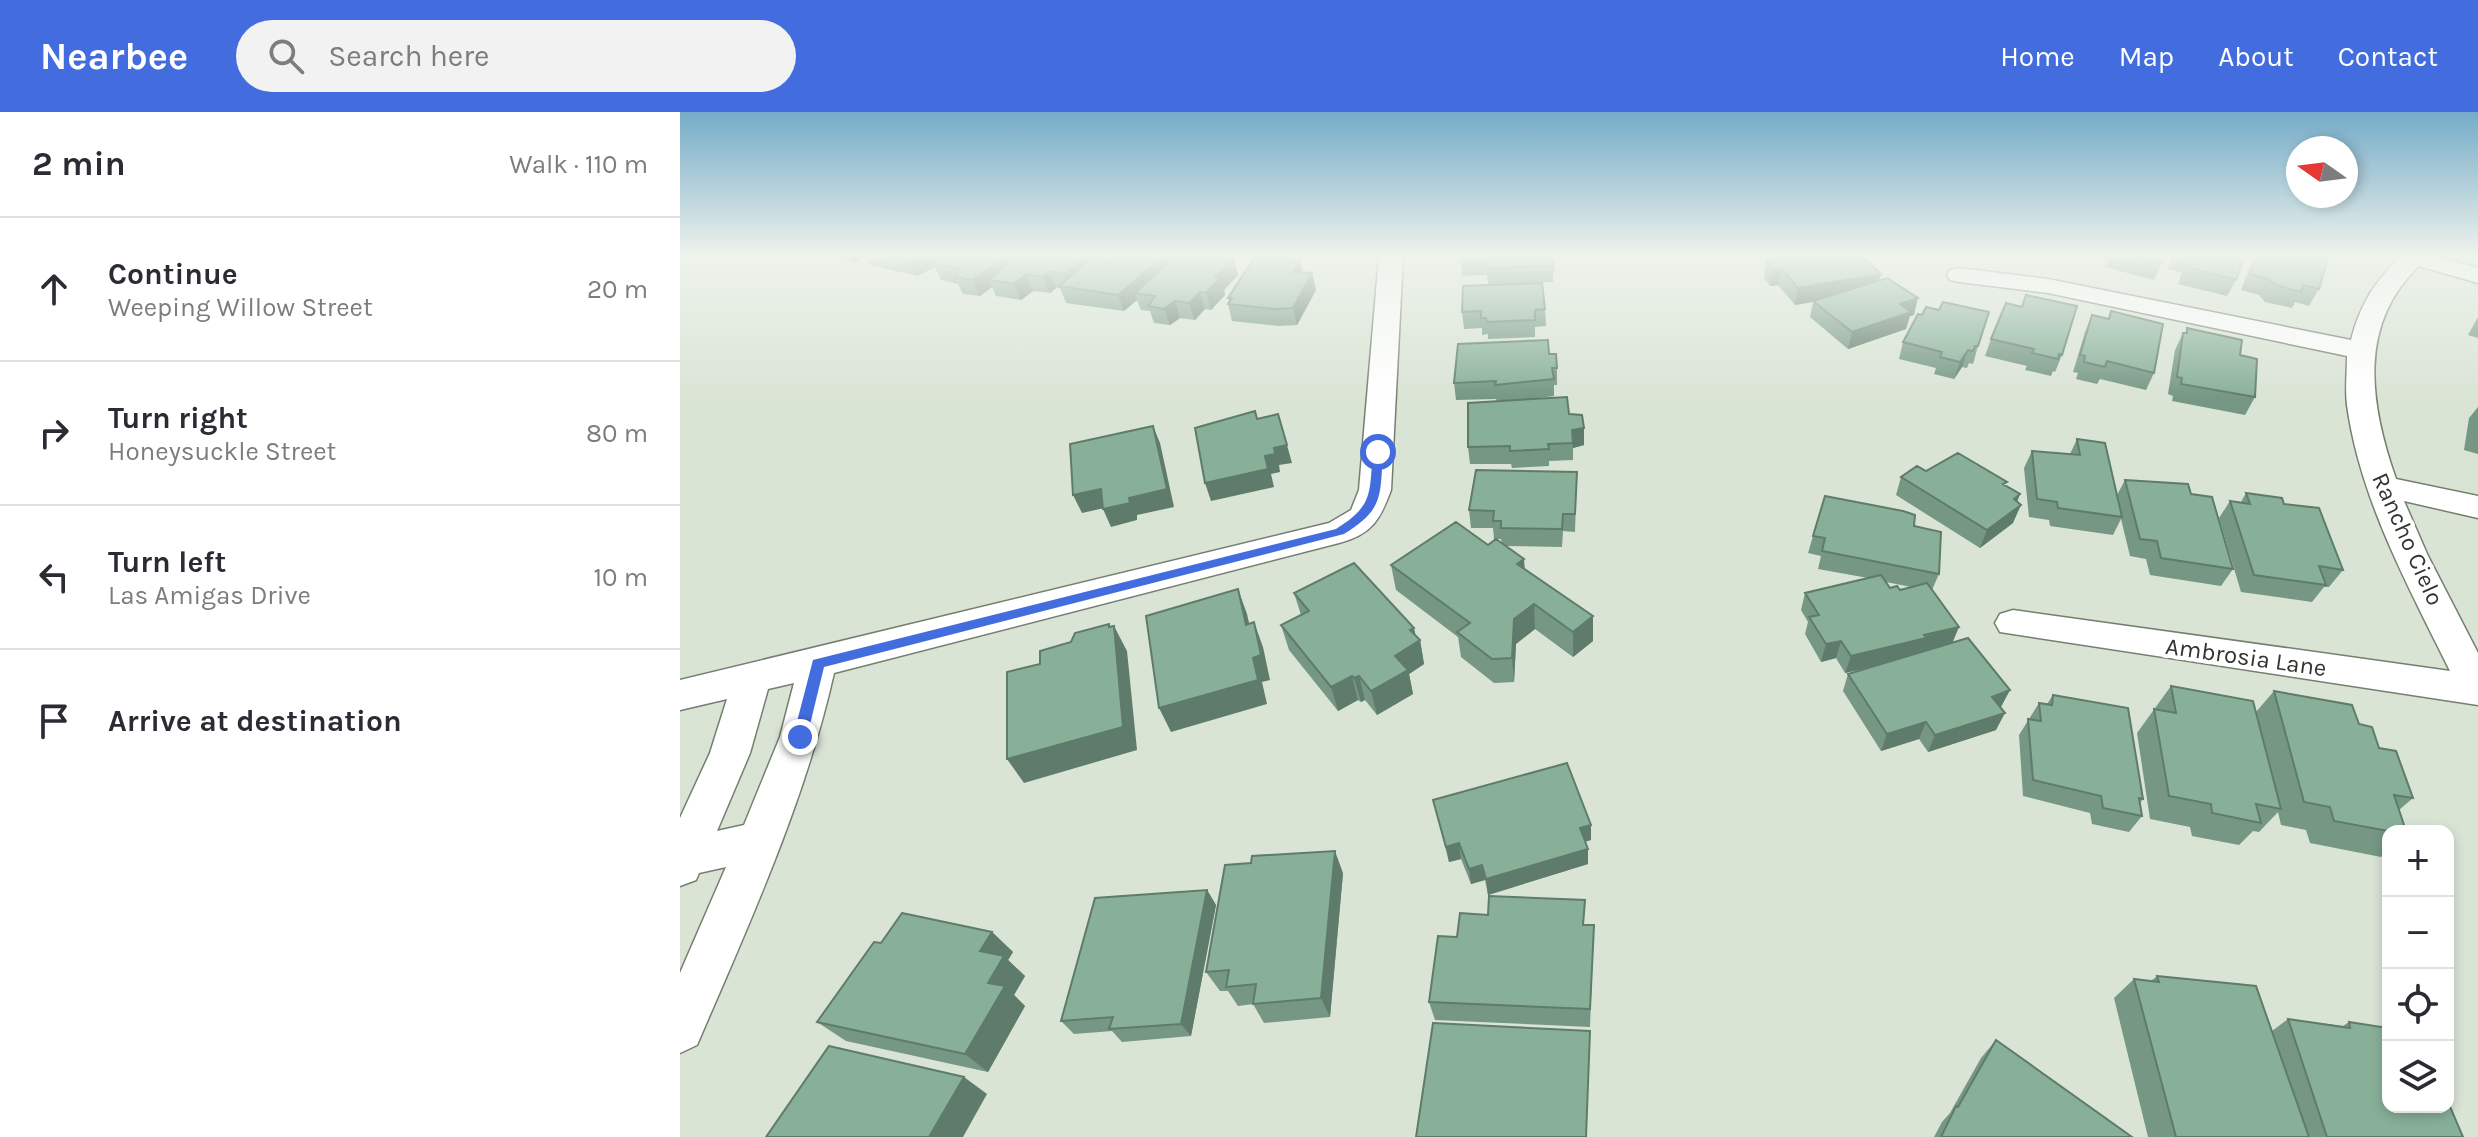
<!DOCTYPE html>
<html lang="en">
<head>
<meta charset="utf-8">
<style>
  :root { --surface:#fff; --page:#f2f2f3; --text:#2b2b33; --muted:#7c7c81; --line:#e1e1e2; --accent:#436ddf }
  body { margin:0; font-family:Karla,sans-serif; background:var(--page); color:var(--text) }
  .controls { position:absolute; right:24px; bottom:24px; display:grid; overflow:hidden; border-radius:16px; box-shadow:0 4px 12px #0003 }
  .controls button { width:72px; height:72px; display:grid; place-items:center; padding:0; border:0; border-bottom:2px solid var(--line); background:var(--surface); color:var(--text); font:40px sans-serif }
  .compass { position:absolute; left:1606px; top:24px; width:72px; height:72px; border-radius:50%; background:var(--surface); box-shadow:0 4px 12px #0003; rotate:284deg }
  .stop { position:absolute; width:24px; height:24px; margin:-18px; border:6px solid #436ddf; border-radius:50%; background:#fff }
  .stop.end { background:#436ddf; border-color:#fff; box-shadow:0 2px 8px #0008 }
  .list { margin:0; padding:0; list-style:none }
  h2 { display:flex; justify-content:space-between; align-items:center; height:104px; margin:0; padding:0 32px; font-size:34px }
  h2 small { font-size:26px; font-weight:400; color:var(--muted) }
  .list li { display:grid; grid-template-columns:52px 1fr auto; gap:24px; align-items:center; box-sizing:border-box; height:144px; padding:0 32px; border-top:2px solid var(--line) }
  .list b { display:block; font-size:30px; white-space:nowrap }
  .list p { margin:0; font-size:26px; white-space:nowrap; color:var(--muted) }
  .list em { font-size:26px; font-style:normal; color:var(--muted) }
  .icon { flex:none; width:44px; height:44px; fill:none; stroke:currentColor; stroke-width:2; stroke-linecap:round; stroke-linejoin:round }
  .map { position:relative; flex:none; width:1798px; height:1025px; overflow:hidden }
  header { display:flex; align-items:center; gap:48px; box-sizing:border-box; height:112px; padding:0 40px; background:var(--accent); color:#fff }
  header strong { font-size:38px }
  nav { display:flex; gap:44px; margin-inline-start:auto; font-size:28px }
  .search { width:560px; height:72px; background:var(--page); display:flex; align-items:center; gap:20px; box-sizing:border-box; padding:0 28px; border-radius:44px; color:var(--muted); font-size:30px }
  main { display:flex }
  aside { flex:1; background:var(--surface) }
  .map>svg:first-child { display:block }
  .lines { fill:none; stroke-linecap:round; stroke-linejoin:round }
  .minor-casing { stroke:#757e70; stroke-width:3 }
  .minor { fill:#fff; fill-rule:evenodd }
  .wall { fill:#759784; fill-rule:evenodd }
  .shaded-wall { fill:#5f7b6b }
  .building { fill:#88b099; stroke:#5f7b6b; stroke-width:2 }
  .route { fill:#436ddf }
  .labels { text-anchor:middle; dominant-baseline:central; stroke-width:8; stroke-linejoin:round; paint-order:stroke }
  .street-label { font-size:24px; fill:#31352e; stroke:#fff }
</style>
</head>
<body>
<header>
<strong>Nearbee</strong>
<div class="search"><svg class="icon" aria-label="search" viewBox="0 0 24 24"><circle cx="10" cy="10" r="6"/><path d="M15 15l6 6"/></svg>Search here</div>
<nav><a>Home</a><a>Map</a><a>About</a><a>Contact</a></nav>
</header>
<main>
<aside>
<h2>2 min<small>Walk · 110 m</small></h2>
<ul class="list">
<li><svg class="icon" aria-label="ahead" viewBox="0 0 24 24"><path d="M12 20V5M6 11l6-6 6 6"/></svg><div><b>Continue</b><p>Weeping Willow Street</p></div><em>20 m</em></li>
<li><svg class="icon" aria-label="right" viewBox="0 0 24 24"><path d="M7 20v-9h11M14 6l5 5-5 5"/></svg><div><b>Turn right</b><p>Honeysuckle Street</p></div><em>80 m</em></li>
<li><svg class="icon" aria-label="left" viewBox="0 0 24 24"><path d="M17 20v-9H6M10 6l-5 5 5 5"/></svg><div><b>Turn left</b><p>Las Amigas Drive</p></div><em>10 m</em></li>
<li><svg class="icon" aria-label="arrive" viewBox="0 0 24 24"><path d="M6 21V4h12l-3 4 3 4H6"/></svg><div><b>Arrive at destination</b></div></li>
</ul>
</aside>
<div class="map">
<svg width="1798" height="1025" viewBox="0 0 1798 1025">
  <rect width="100%" height="100%" fill="#dae4d5"/>
  <g class="lines">
    <defs>
      <path id="minor" d="M 699,144 L 723,144 L 711,378 C 700,408 692,422 659,431 L 154,561 C 125,690 69,812 17,933 L 0,941 L 0,861 L 46,755 L 19,761 L 16,768 L 0,774 L 0,706 L 30,641 L 47,587 L 0,598 L 0,568 L 649,411 L 671,398 L 679,378 ZM 114,571 L 100,625 L 64,713 L 37,719 L 70,641 L 88,577 Z
        M 1722,144 L 1756,144 L 1798,156 L 1798,171 L 1739,154 C 1677,213 1690,293 1716,367 L 1798,384 L 1798,406 L 1724,389 L 1748,444 L 1798,541 L 1798,593 L 1320,520 L 1315,511 L 1320,502 L 1333,498 L 1770,559 C 1728,474 1680,387 1667,293 C 1665,277 1667,260 1667,244 L 1368,181 L 1279,170 L 1270,168 L 1267,163 L 1270,158 L 1279,156 L 1368,167 L 1671,228 C 1680,193 1695,168 1722,144 Z"/>
    </defs>
    <use href="#minor" class="minor-casing"/>
    <use href="#minor" class="minor"/>
  </g>
  <path class="wall" d="M 157,144 L 412,144 L 411,145 L 411,146 L 431,149 L 437,144 L 489,144 L 490,148 L 558,163 L 544,178 L 545,183 L 531,198 L 525,197 L 515,208 L 500,206 L 490,213 L 474,211 L 470,199 L 461,198 L 457,188 L 444,199 L 386,191 L 380,176 L 376,176 L 370,181 L 353,179 L 341,188 L 316,184 L 312,175 L 300,184 L 283,182 L 278,172 L 261,168 L 255,155 L 237,164 L 189,153 L 185,145 L 175,151 L 158,146 Z
    M 781,144 L 874,144 L 875,161 L 873,161 L 873,170 L 808,172 L 807,163 L 782,164 Z
    M 1414,144 L 1485,144 L 1474,168 L 1425,155 L 1428,147 Z
    M 1493,144 L 1565,144 L 1556,168 L 1547,184 L 1498,172 L 1502,161 L 1487,157 Z
    M 1574,144 L 1647,144 L 1639,177 L 1629,194 L 1615,190 L 1612,196 L 1585,190 L 1579,183 L 1561,178 Z
    M 1092,146 L 1201,162 L 1199,168 L 1234,203 L 1230,204 L 1226,217 L 1168,237 L 1130,205 L 1133,190 L 1115,193 L 1098,173 L 1090,174 L 1084,166 L 1086,149 L 1092,149 Z
    M 620,148 L 623,161 L 632,161 L 636,178 L 617,213 L 599,214 L 552,209 L 548,192 L 549,189 L 548,186 Z
    M 865,197 L 866,214 L 855,215 L 855,225 L 808,227 L 808,222 L 802,223 L 802,216 L 784,217 L 782,200 Z
    M 1431,199 L 1474,261 L 1466,278 L 1420,267 L 1417,272 L 1396,267 L 1398,261 L 1393,260 L 1405,220 L 1412,203 L 1428,207 Z
    M 1798,205 L 1798,226 L 1788,223 Z
    M 1507,216 L 1560,243 L 1575,285 L 1565,303 L 1492,289 L 1493,284 L 1488,282 L 1495,238 L 1503,221 L 1505,221 Z
    M 1311,227 L 1382,243 L 1375,260 L 1373,259 L 1371,264 L 1345,258 L 1347,254 L 1305,244 Z
    M 1223,230 L 1298,234 L 1293,252 L 1289,251 L 1287,256 L 1282,255 L 1274,267 L 1254,262 L 1256,256 L 1219,247 Z
    M 869,242 L 877,256 L 877,273 L 874,273 L 874,284 L 845,288 L 889,302 L 904,333 L 893,336 L 893,348 L 869,349 L 869,354 L 832,356 L 831,352 L 790,352 L 788,335 L 817,289 L 816,287 L 776,288 L 774,271 Z
    M 1798,295 L 1798,342 L 1784,338 L 1789,306 Z
    M 1397,327 L 1437,383 L 1445,368 L 1511,382 L 1553,457 L 1541,474 L 1470,463 L 1466,447 L 1450,444 L 1441,407 L 1433,423 L 1370,414 L 1369,408 L 1349,405 L 1344,356 L 1352,339 L 1390,342 Z
    M 1246,359 L 1325,374 L 1340,382 L 1337,390 L 1333,411 L 1300,436 L 1216,383 L 1221,365 Z
    M 897,360 L 895,420 L 883,419 L 882,435 L 825,434 L 845,457 L 913,529 L 893,545 L 855,517 L 836,532 L 834,570 L 814,571 L 781,545 L 778,525 L 716,478 L 711,453 L 808,433 L 822,431 L 821,427 L 814,427 L 813,416 L 791,416 L 789,398 Z
    M 1566,381 L 1604,392 L 1663,458 L 1649,475 L 1644,475 L 1632,490 L 1561,480 L 1539,406 L 1550,389 L 1561,390 Z
    M 1234,414 L 1259,462 L 1252,478 L 1273,531 L 1330,578 L 1320,596 L 1316,618 L 1248,640 L 1239,627 L 1201,639 L 1163,579 L 1168,562 L 1188,556 L 1165,561 L 1156,546 L 1141,550 L 1125,522 L 1128,510 L 1121,498 L 1125,481 L 1188,466 L 1138,457 L 1141,444 L 1128,441 L 1133,424 ZM 1206,470 L 1231,475 L 1220,478 L 1210,476 Z
    M 614,481 L 736,524 L 740,528 L 744,552 L 729,562 L 733,582 L 697,603 L 685,588 L 681,590 L 678,588 L 658,599 L 609,538 L 601,513 L 621,503 Z
    M 1491,574 L 1576,600 L 1594,579 L 1679,612 L 1699,636 L 1733,686 L 1719,698 L 1708,719 L 1708,739 L 1701,745 L 1630,731 L 1626,718 L 1601,713 L 1598,700 L 1579,720 L 1573,719 L 1559,733 L 1512,724 L 1510,715 L 1470,707 L 1457,621 Z
    M 1373,583 L 1463,687 L 1460,691 L 1462,704 L 1449,720 L 1412,712 L 1410,701 L 1343,684 L 1339,623 L 1359,591 L 1367,592 Z
    M 753,688 L 911,713 L 911,728 L 905,730 L 908,752 L 808,783 L 805,768 L 791,772 L 781,747 L 769,750 Z
    M 663,761 L 650,905 L 584,911 L 573,892 L 558,894 L 548,879 L 540,879 L 526,860 Z
    M 527,778 L 536,793 L 511,924 L 442,930 L 432,919 L 394,922 L 381,909 Z
    M 904,813 L 914,813 L 910,915 L 755,908 L 749,890 L 777,825 Z
    M 312,820 L 333,840 L 328,848 L 345,864 L 334,883 L 345,894 L 308,960 L 166,929 L 137,910 L 201,831 Z
    M 1477,864 L 1592,919 L 1608,907 L 1663,914 L 1669,910 L 1783,1025 L 1468,1025 L 1434,886 L 1454,867 L 1471,869 Z
    M 1316,928 L 1452,1025 L 1254,1025 L 1262,1010 L 1270,1001 L 1301,946 Z"/>
  <path class="shaded-wall" d="M 171,144 L 184,144 L 185,145 L 175,151 Z
    M 237,144 L 264,144 L 253,151 L 255,155 L 237,164 L 228,148 Z
    M 325,144 L 355,144 L 308,168 L 312,175 L 300,184 L 292,168 Z
    M 394,144 L 412,144 L 411,145 L 416,157 L 390,176 L 384,162 Z
    M 484,144 L 489,144 L 493,157 L 455,181 L 457,188 L 444,199 L 438,183 Z
    M 554,147 L 558,163 L 544,178 L 545,183 L 531,198 L 526,181 L 535,165 Z
    M 620,148 L 624,165 L 613,160 Z
    M 1101,156 L 1098,173 L 1090,174 L 1093,157 Z
    M 369,159 L 376,176 L 370,181 L 362,165 Z
    M 632,161 L 636,178 L 617,213 L 613,196 Z
    M 346,162 L 353,179 L 341,188 L 334,172 Z
    M 1201,162 L 1197,178 L 1115,193 L 1118,176 Z
    M 520,180 L 525,197 L 515,208 L 509,191 Z
    M 1238,186 L 1234,203 L 1230,204 L 1226,217 L 1168,237 L 1172,220 L 1220,192 Z
    M 495,189 L 500,206 L 490,213 L 484,197 Z
    M 1288,238 L 1282,255 L 1274,267 L 1280,250 Z
    M 473,314 L 480,331 L 494,395 L 457,403 L 457,408 L 431,415 L 423,397 L 449,386 Z
    M 904,316 L 904,333 L 893,336 L 892,318 Z
    M 607,333 L 612,351 L 599,353 L 600,360 L 591,362 L 594,375 L 531,389 L 525,371 L 585,344 L 594,336 Z
    M 421,377 L 429,395 L 402,401 L 393,383 Z
    M 1340,382 L 1333,399 L 1341,393 L 1333,411 L 1300,436 L 1307,418 L 1334,387 Z
    M 844,447 L 846,472 L 837,452 Z
    M 558,477 L 567,502 L 575,537 L 566,513 Z
    M 854,492 L 855,517 L 836,532 L 834,570 L 832,546 L 834,507 Z
    M 913,504 L 913,529 L 893,545 L 893,520 Z
    M 574,510 L 583,535 L 590,568 L 582,570 L 587,592 L 491,620 L 479,596 L 573,546 Z
    M 429,512 L 435,522 L 434,514 L 447,539 L 457,638 L 344,671 L 327,647 L 429,515 Z
    M 1279,515 L 1272,532 L 1240,543 L 1165,561 L 1171,544 Z
    M 734,516 L 737,529 L 740,528 L 744,552 L 729,562 L 733,582 L 697,603 L 691,579 L 730,518 Z
    M 1161,529 L 1156,546 L 1141,550 L 1146,532 Z
    M 672,564 L 678,588 L 658,599 L 651,575 Z
    M 679,564 L 685,588 L 681,590 L 674,566 Z
    M 1330,578 L 1321,595 L 1303,602 L 1312,585 Z
    M 1325,601 L 1316,618 L 1248,640 L 1255,623 Z
    M 1246,610 L 1239,627 L 1201,639 L 1207,622 Z
    M 911,713 L 911,728 L 900,731 L 900,716 Z
    M 779,731 L 781,747 L 769,750 L 766,735 Z
    M 908,737 L 908,752 L 808,783 L 806,767 Z
    M 655,739 L 663,761 L 650,905 L 641,886 Z
    M 802,753 L 805,768 L 791,772 L 789,757 Z
    M 527,778 L 536,793 L 511,924 L 501,912 Z
    M 312,820 L 333,840 L 328,848 L 345,864 L 334,883 L 345,894 L 308,960 L 285,942 L 308,871 L 300,839 Z
    M 284,965 L 307,982 L 283,1025 L 249,1025 Z"/>
  <path class="building" d="M 209,144 L 237,144 L 228,148 Z
    M 264,144 L 325,144 L 292,168 L 275,165 L 280,157 L 253,151 Z
    M 338,144 L 406,144 L 384,162 L 369,159 L 362,165 L 346,162 L 334,172 L 308,168 Z
    M 437,144 L 484,144 L 438,183 L 379,174 L 412,146 L 431,149 Z
    M 495,144 L 530,144 L 554,147 L 535,165 L 540,166 L 526,181 L 520,180 L 509,191 L 495,189 L 484,197 L 468,194 L 475,184 L 455,181 Z
    M 781,144 L 874,144 L 872,145 L 873,154 L 806,156 L 806,147 L 781,148 Z
    M 1108,144 L 1182,144 L 1201,162 L 1118,176 L 1101,156 L 1093,157 L 1086,149 L 1094,148 L 1092,146 Z
    M 1452,144 L 1485,144 L 1482,151 Z
    M 1506,144 L 1565,144 L 1556,168 L 1506,155 L 1510,145 Z
    M 1577,144 L 1647,144 L 1648,145 L 1639,177 L 1623,173 L 1621,180 L 1595,173 L 1589,167 L 1570,162 Z
    M 574,146 L 620,148 L 613,160 L 632,161 L 613,196 L 594,197 L 548,192 L 552,186 L 548,186 Z
    M 1207,166 L 1238,186 L 1220,192 L 1231,200 L 1172,220 L 1133,189 Z
    M 862,171 L 865,197 L 855,198 L 855,208 L 807,210 L 806,206 L 801,206 L 801,199 L 782,200 L 783,174 Z
    M 1346,183 L 1397,194 L 1382,243 L 1379,242 L 1378,247 L 1352,241 L 1354,237 L 1311,227 L 1326,191 L 1342,195 Z
    M 1263,190 L 1309,200 L 1298,234 L 1295,234 L 1293,239 L 1288,238 L 1280,250 L 1260,245 L 1262,240 L 1223,230 L 1238,202 L 1242,203 L 1246,195 L 1259,198 Z
    M 1431,199 L 1483,212 L 1474,261 L 1427,249 L 1425,255 L 1404,250 L 1405,244 L 1400,243 L 1412,203 L 1429,207 Z
    M 1507,216 L 1562,228 L 1560,243 L 1577,247 L 1575,285 L 1501,272 L 1502,266 L 1497,265 L 1503,221 L 1507,221 Z
    M 868,228 L 869,242 L 876,242 L 877,256 L 872,256 L 874,267 L 815,273 L 816,269 L 774,271 L 778,232 Z
    M 887,285 L 889,302 L 902,303 L 904,316 L 892,318 L 893,331 L 868,332 L 869,337 L 830,339 L 830,334 L 788,335 L 788,291 Z
    M 575,299 L 577,307 L 598,302 L 607,333 L 594,336 L 595,342 L 585,344 L 588,357 L 525,371 L 515,316 Z
    M 473,314 L 487,377 L 449,386 L 450,391 L 423,397 L 421,377 L 393,383 L 390,332 Z
    M 1397,327 L 1425,331 L 1442,405 L 1378,396 L 1377,390 L 1357,387 L 1352,339 L 1400,343 Z
    M 1278,341 L 1327,370 L 1323,372 L 1340,382 L 1334,387 L 1341,393 L 1307,418 L 1221,365 L 1237,354 L 1246,359 Z
    M 796,358 L 897,360 L 895,402 L 883,402 L 882,417 L 821,416 L 821,409 L 813,409 L 814,399 L 789,398 Z
    M 1445,368 L 1508,372 L 1511,382 L 1532,385 L 1553,457 L 1481,446 L 1477,429 L 1460,427 Z
    M 1566,381 L 1602,386 L 1604,392 L 1639,396 L 1663,458 L 1639,454 L 1646,473 L 1574,463 L 1550,389 L 1570,392 Z
    M 1145,384 L 1223,399 L 1235,403 L 1234,414 L 1261,420 L 1259,462 L 1142,439 L 1145,426 L 1133,424 Z
    M 776,410 L 808,433 L 816,427 L 844,447 L 837,452 L 913,504 L 893,520 L 854,492 L 834,507 L 832,546 L 812,547 L 777,520 L 790,511 L 711,453 Z
    M 674,451 L 734,516 L 730,518 L 740,528 L 715,544 L 728,558 L 691,579 L 679,564 L 674,566 L 672,564 L 651,575 L 601,513 L 629,499 L 614,481 Z
    M 1201,463 L 1210,476 L 1217,474 L 1220,478 L 1247,471 L 1279,515 L 1244,523 L 1246,526 L 1171,544 L 1161,529 L 1146,532 L 1129,505 L 1139,503 L 1125,481 Z
    M 558,477 L 566,513 L 574,510 L 581,543 L 573,546 L 578,568 L 479,596 L 466,504 Z
    M 429,512 L 429,515 L 434,514 L 443,615 L 327,647 L 327,560 L 360,552 L 360,539 L 391,530 L 395,521 Z
    M 1288,526 L 1330,578 L 1312,585 L 1325,601 L 1255,623 L 1246,610 L 1207,622 L 1168,562 Z
    M 1491,574 L 1573,589 L 1601,697 L 1576,692 L 1581,711 L 1532,701 L 1531,692 L 1489,684 L 1474,597 L 1496,601 Z
    M 1594,579 L 1672,593 L 1679,612 L 1692,615 L 1699,636 L 1716,639 L 1733,686 L 1714,683 L 1726,719 L 1708,719 L 1654,709 L 1650,695 L 1624,690 Z
    M 1373,583 L 1448,596 L 1463,687 L 1459,686 L 1462,704 L 1423,696 L 1421,684 L 1353,668 L 1348,607 L 1361,609 L 1359,591 L 1372,593 Z
    M 887,651 L 911,713 L 900,716 L 908,737 L 806,767 L 802,753 L 789,757 L 779,731 L 766,735 L 753,688 Z
    M 655,739 L 641,886 L 573,892 L 576,872 L 546,875 L 549,858 L 526,860 L 545,753 L 571,751 L 572,744 Z
    M 527,778 L 501,912 L 429,917 L 433,905 L 381,909 L 415,786 Z
    M 809,784 L 905,788 L 903,813 L 914,813 L 910,897 L 749,890 L 758,824 L 777,825 L 780,801 L 808,803 Z
    M 222,801 L 312,820 L 300,839 L 324,844 L 308,871 L 325,874 L 285,942 L 137,910 L 194,830 L 201,831 Z
    M 1477,864 L 1576,874 L 1629,1025 L 1496,1025 L 1454,867 L 1479,870 Z
    M 1608,907 L 1670,916 L 1669,910 L 1708,916 L 1708,995 L 1768,995 L 1768,990 L 1783,1025 L 1647,1025 Z
    M 753,911 L 910,919 L 906,1025 L 736,1025 Z
    M 1316,928 L 1452,1025 L 1261,1025 L 1276,994 L 1278,995 Z
    M 149,934 L 284,965 L 249,1025 L 86,1025 Z"/>
  <linearGradient id="sky" x2="0" y2="1"><stop stop-color="#75abc8"/><stop offset="0.5" stop-color="#eef3ec"/><stop offset="1" stop-color="#eef3ec" stop-opacity="0"/></linearGradient>
  <rect width="1798" height="287" fill="url(#sky)"/>
  <path class="route" d="M 698,337 L 703,340 C 700,385 704,397 664,422 L 144,555 L 127,625 L 120,630 L 113,625 L 133,548 L 656,417 C 694,393 689,382 693,340 Z"/>
  <g class="labels">
    <g class="street-label">
      <text transform="translate(1728 427) rotate(66)">Rancho Cielo</text>
      <text transform="translate(1566 545) rotate(8)">Ambrosia Lane</text>
    </g>
  </g>
</svg>
<div class="controls">
<button>+</button>
<button>−</button>
<button><svg class="icon" aria-label="locate" viewBox="0 0 24 24"><circle cx="12" cy="12" r="6"/><path d="M12 2v4M12 18v4M2 12h4M18 12h4"/></svg></button>
<button><svg class="icon" aria-label="layers" viewBox="0 0 24 24"><path d="M12 4l9 5-9 5-9-5zM3 14l9 5 9-5"/></svg></button>
</div>
<svg class="compass" viewBox="-18 -18 36 36"><path d="M0-13l5 13h-10z" fill="#e53935"/><path d="M0 13l5-13h-10z" fill="#7c7c81"/></svg>
<div class="stop" style="left:698px;top:340px"></div>
<div class="stop end" style="left:120px;top:625px"></div>
</div>
</main>
</body>
</html>
